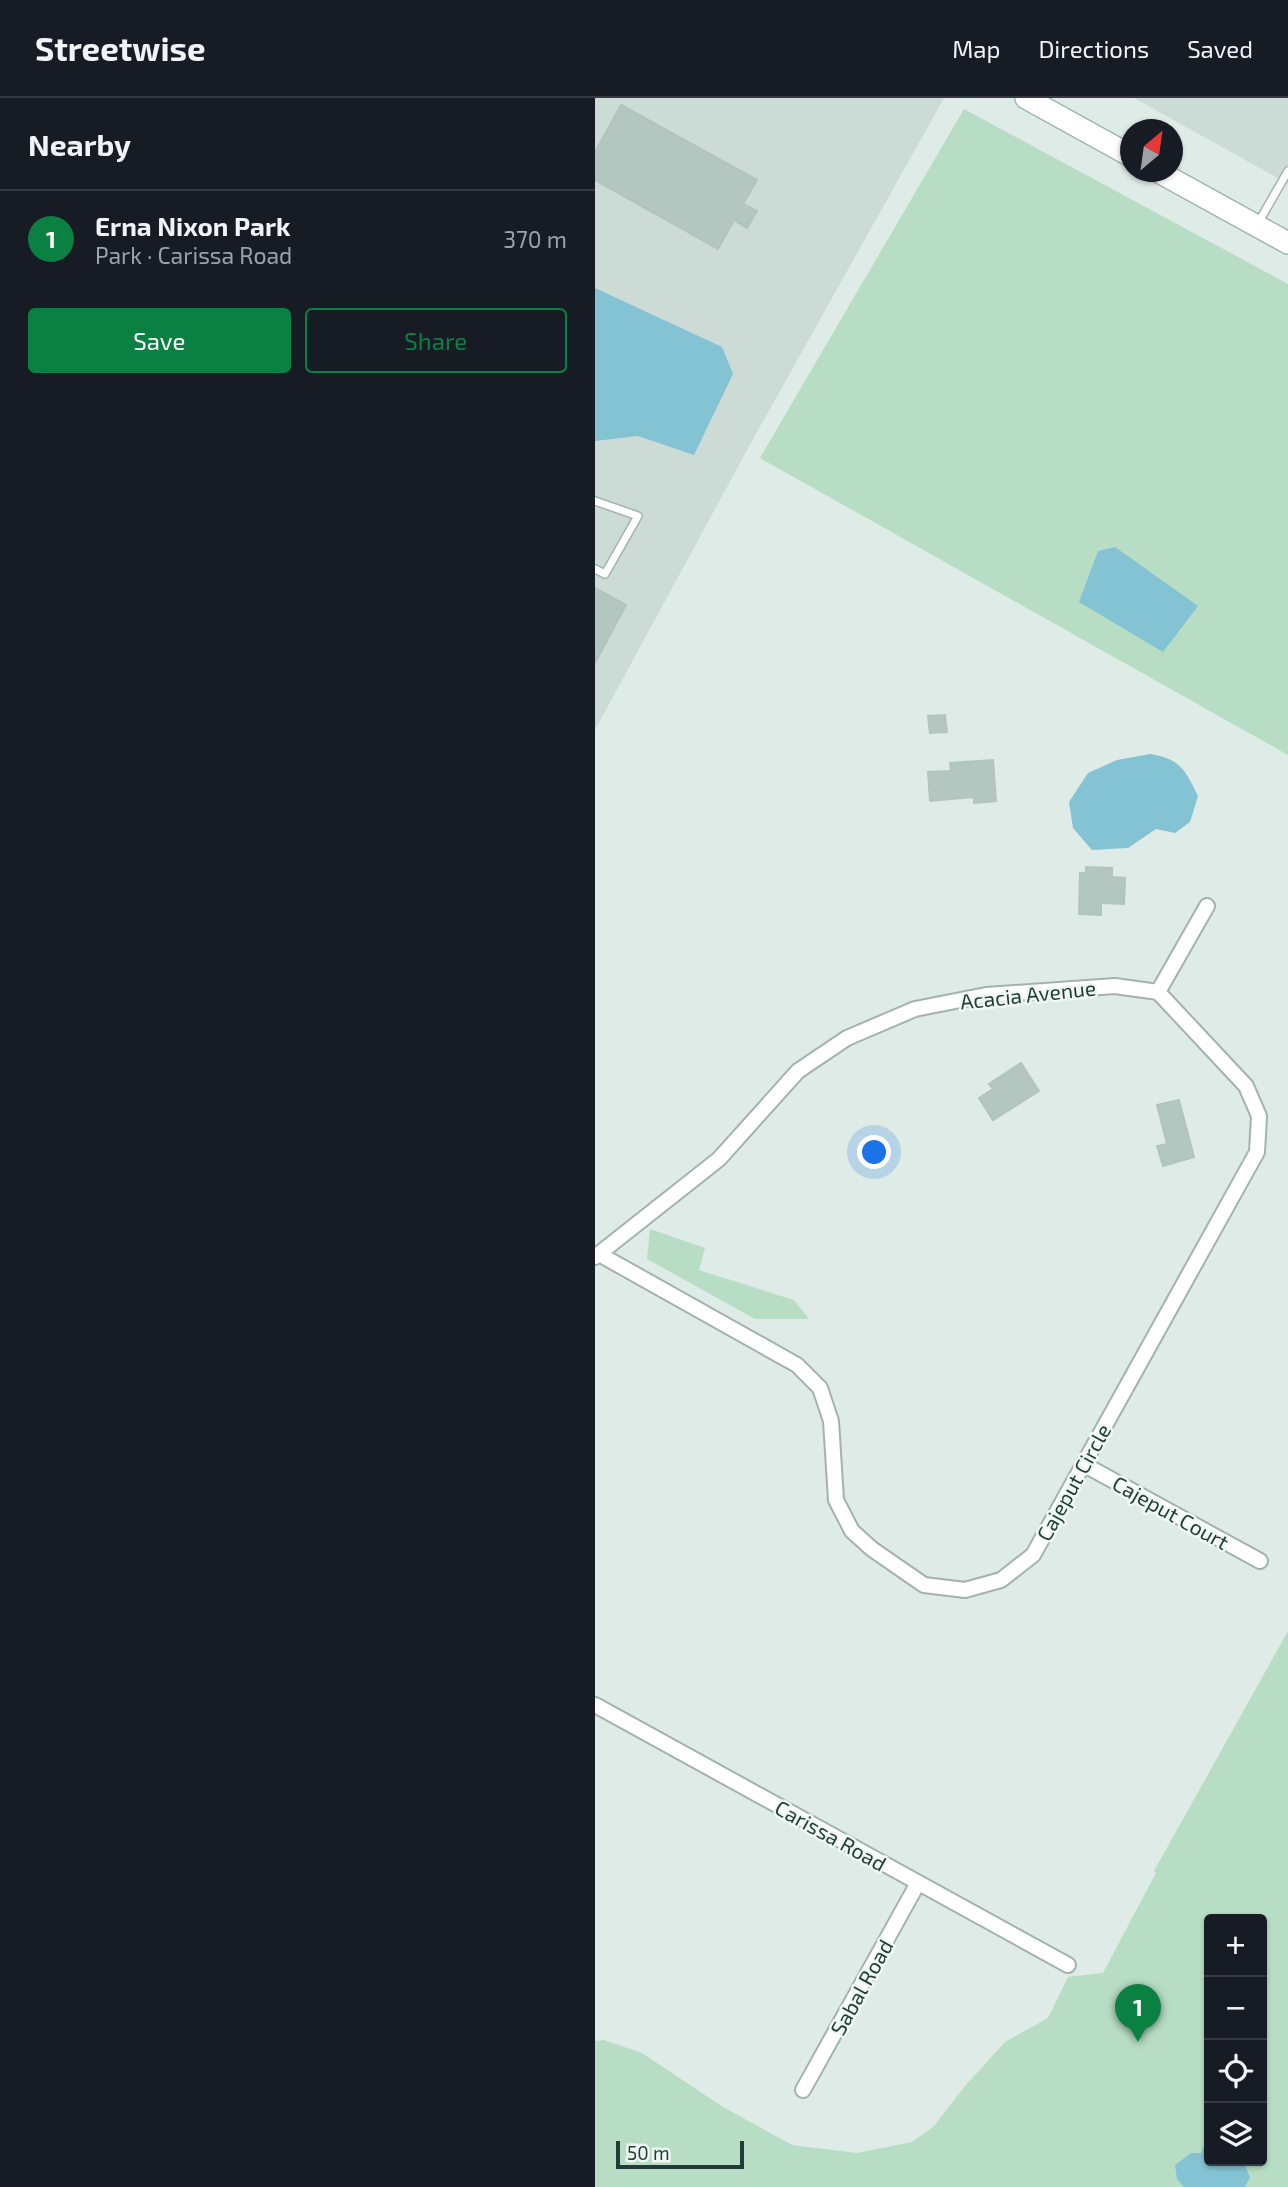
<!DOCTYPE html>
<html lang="en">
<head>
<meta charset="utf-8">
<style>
  :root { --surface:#171b24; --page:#242831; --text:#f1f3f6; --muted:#9ea1a6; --line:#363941; --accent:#0b8043 }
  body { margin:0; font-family:"Exo 2",sans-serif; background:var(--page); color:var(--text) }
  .controls { position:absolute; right:21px; bottom:21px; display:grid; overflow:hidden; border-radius:7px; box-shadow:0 2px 5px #0004 }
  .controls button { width:63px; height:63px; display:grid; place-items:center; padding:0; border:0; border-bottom:2px solid var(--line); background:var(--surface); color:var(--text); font:35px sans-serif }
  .compass { position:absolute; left:525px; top:21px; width:63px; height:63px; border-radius:50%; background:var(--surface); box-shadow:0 2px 5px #0004; rotate:29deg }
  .scale { position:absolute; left:21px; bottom:18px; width:128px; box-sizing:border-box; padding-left:7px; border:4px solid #1f3c36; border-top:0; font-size:19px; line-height:24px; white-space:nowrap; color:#1f3c36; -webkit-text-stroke:5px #f0f8f4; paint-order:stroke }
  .you { position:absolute; left:280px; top:1055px; width:24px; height:24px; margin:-18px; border:5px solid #fff; border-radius:50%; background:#1a73e8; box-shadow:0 0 0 10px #1a73e833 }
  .badge { display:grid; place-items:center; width:46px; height:46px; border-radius:50%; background:var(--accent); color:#fff; font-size:23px; font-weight:700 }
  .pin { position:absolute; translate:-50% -58px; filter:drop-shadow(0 2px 4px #0008) }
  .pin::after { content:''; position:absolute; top:37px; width:24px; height:21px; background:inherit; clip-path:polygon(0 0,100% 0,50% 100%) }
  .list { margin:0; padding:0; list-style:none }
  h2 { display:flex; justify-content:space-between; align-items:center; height:91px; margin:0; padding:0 28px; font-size:30px }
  h2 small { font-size:23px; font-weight:400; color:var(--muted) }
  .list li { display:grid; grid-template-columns:46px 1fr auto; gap:21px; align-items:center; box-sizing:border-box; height:98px; padding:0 28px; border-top:2px solid var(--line) }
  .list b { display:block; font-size:26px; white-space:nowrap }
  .list p { margin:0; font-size:23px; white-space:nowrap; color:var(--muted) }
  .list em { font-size:23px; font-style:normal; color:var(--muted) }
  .actions { display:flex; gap:14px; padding:21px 28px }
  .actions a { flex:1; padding:16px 0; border:2px solid var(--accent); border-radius:7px; text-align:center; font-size:24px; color:var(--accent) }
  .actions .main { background:var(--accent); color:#fff }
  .icon { flex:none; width:38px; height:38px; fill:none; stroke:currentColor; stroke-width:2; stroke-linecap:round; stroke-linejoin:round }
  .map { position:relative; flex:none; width:693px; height:2089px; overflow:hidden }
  header { display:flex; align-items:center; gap:42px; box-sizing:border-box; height:98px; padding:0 35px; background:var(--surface); border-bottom:2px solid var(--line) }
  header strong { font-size:33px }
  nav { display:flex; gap:38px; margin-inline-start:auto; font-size:24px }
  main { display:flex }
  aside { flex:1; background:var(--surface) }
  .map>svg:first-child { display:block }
  .built { fill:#cddbd6 }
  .green { fill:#b7dec4; fill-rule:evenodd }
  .water { fill:#84c3d4 }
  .building { fill:#b4c6c0; stroke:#b1c5be; stroke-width:2 }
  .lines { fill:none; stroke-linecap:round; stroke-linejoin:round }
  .lane-casing { stroke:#a2b3ae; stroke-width:10 }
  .street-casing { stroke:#a2b3ae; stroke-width:18 }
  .secondary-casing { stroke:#9db8b0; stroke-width:24 }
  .lane { stroke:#fff; stroke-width:7 }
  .street { stroke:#fff; stroke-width:14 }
  .secondary { stroke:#fff; stroke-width:21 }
  .labels { text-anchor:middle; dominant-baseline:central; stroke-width:5; stroke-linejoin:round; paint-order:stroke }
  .street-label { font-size:21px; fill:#1f3c36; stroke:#f0f8f4 }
</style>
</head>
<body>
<header>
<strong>Streetwise</strong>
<nav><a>Map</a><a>Directions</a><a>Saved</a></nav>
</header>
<main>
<aside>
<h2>Nearby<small></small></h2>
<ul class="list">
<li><span class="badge">1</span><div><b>Erna Nixon Park</b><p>Park · Carissa Road</p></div><em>370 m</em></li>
</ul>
<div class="actions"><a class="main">Save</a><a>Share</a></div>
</aside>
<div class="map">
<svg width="693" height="2089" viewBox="0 0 693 2089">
  <rect width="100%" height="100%" fill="#dfebe7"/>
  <path class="built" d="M 0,0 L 349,0 L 157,343 L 0,632 Z
    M 539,0 L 693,0 L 693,86 Z"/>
  <path class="green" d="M 369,11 L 693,186 L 693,657 L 165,360 Z
    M 55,1131 L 110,1150 L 104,1172 L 199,1202 L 214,1221 L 160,1221 L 52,1161 Z
    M 693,1533 L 693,2089 L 0,2089 L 0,1943 L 9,1942 L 47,1955 L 128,2009 L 197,2047 L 262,2055 L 317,2044 L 339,2028 L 370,1988 L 410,1944 L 453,1920 L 473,1879 L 508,1875 L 561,1775 L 559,1773 ZM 614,1821 L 667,1821 L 667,2063 L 614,2063 Z"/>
  <path class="water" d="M 0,190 L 127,249 L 138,276 L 99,357 L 43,338 L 0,343 Z
    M 520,449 L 603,508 L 568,554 L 484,504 L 503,453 Z
    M 555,656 C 586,661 590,672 603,698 L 595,724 L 580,735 L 561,731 L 533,750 L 497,752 L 478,730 L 474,704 L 493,675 L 522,662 Z
    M 610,2045 L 614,2046 L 614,2063 L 648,2063 L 655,2079 L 650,2089 L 589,2089 L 582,2081 L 580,2067 L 596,2055 L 606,2055 Z"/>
  <path class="building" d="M 26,7 L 162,82 L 148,106 L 162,113 L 152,130 L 139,122 L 123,151 L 0,82 L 0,54 Z
    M 0,490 L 31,507 L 0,565 Z
    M 350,617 L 352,634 L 335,635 L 333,618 Z
    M 398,662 L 401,703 L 379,705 L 379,699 L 335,703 L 333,674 L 356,673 L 355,665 Z
    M 491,769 L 517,770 L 517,779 L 530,780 L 529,806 L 506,805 L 506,817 L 484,816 L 485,775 L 491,775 Z
    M 426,965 L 444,993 L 398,1022 L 384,1000 L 398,991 L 394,986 Z
    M 584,1002 L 599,1059 L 568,1068 L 562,1048 L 572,1046 L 562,1007 Z"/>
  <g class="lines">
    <defs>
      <path id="lane" d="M 662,127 L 693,73
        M 0,403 L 43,418 L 10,476 L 0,471"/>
      <path id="street" d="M 4,1156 L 202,1267 L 225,1290 L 236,1323 L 241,1402 L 257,1433 L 277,1451 L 329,1487 L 370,1492 L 406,1482 L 438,1457 L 662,1054 L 664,1018 L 651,988 L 563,894
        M 0,1159 L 124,1061 L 203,973 L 252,940 L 320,911 L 391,897 L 520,888 L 563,894 L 612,808
        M 488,1366 L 665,1463
        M 0,1607 L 473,1867
        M 208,1992 L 323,1785"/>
      <path id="secondary" d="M 431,0 L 536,58
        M 564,74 L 693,145"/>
    </defs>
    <use href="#lane" class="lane-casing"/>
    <use href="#street" class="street-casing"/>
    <use href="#secondary" class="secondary-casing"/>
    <use href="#lane" class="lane"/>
    <use href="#street" class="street"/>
    <use href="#secondary" class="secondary"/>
  </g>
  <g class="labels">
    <g class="street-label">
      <text transform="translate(433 896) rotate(-6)">Acacia Avenue</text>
      <text transform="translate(478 1384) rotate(-61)">Cajeput Circle</text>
      <text transform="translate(576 1414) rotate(29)">Cajeput Court</text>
      <text transform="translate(236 1737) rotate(29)">Carissa Road</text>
      <text transform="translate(266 1889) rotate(-61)">Sabal Road</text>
    </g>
  </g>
</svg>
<div class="controls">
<button>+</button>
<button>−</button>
<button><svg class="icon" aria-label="locate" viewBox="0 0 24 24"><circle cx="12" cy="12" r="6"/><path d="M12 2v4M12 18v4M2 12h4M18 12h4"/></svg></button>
<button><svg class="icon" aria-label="layers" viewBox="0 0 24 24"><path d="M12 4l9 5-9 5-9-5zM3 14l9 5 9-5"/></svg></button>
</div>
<svg class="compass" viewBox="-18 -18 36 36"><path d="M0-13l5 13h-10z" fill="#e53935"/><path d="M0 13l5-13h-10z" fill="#9ea1a6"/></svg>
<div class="scale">50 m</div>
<div class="you"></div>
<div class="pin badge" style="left:543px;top:1944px">1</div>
</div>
</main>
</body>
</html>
